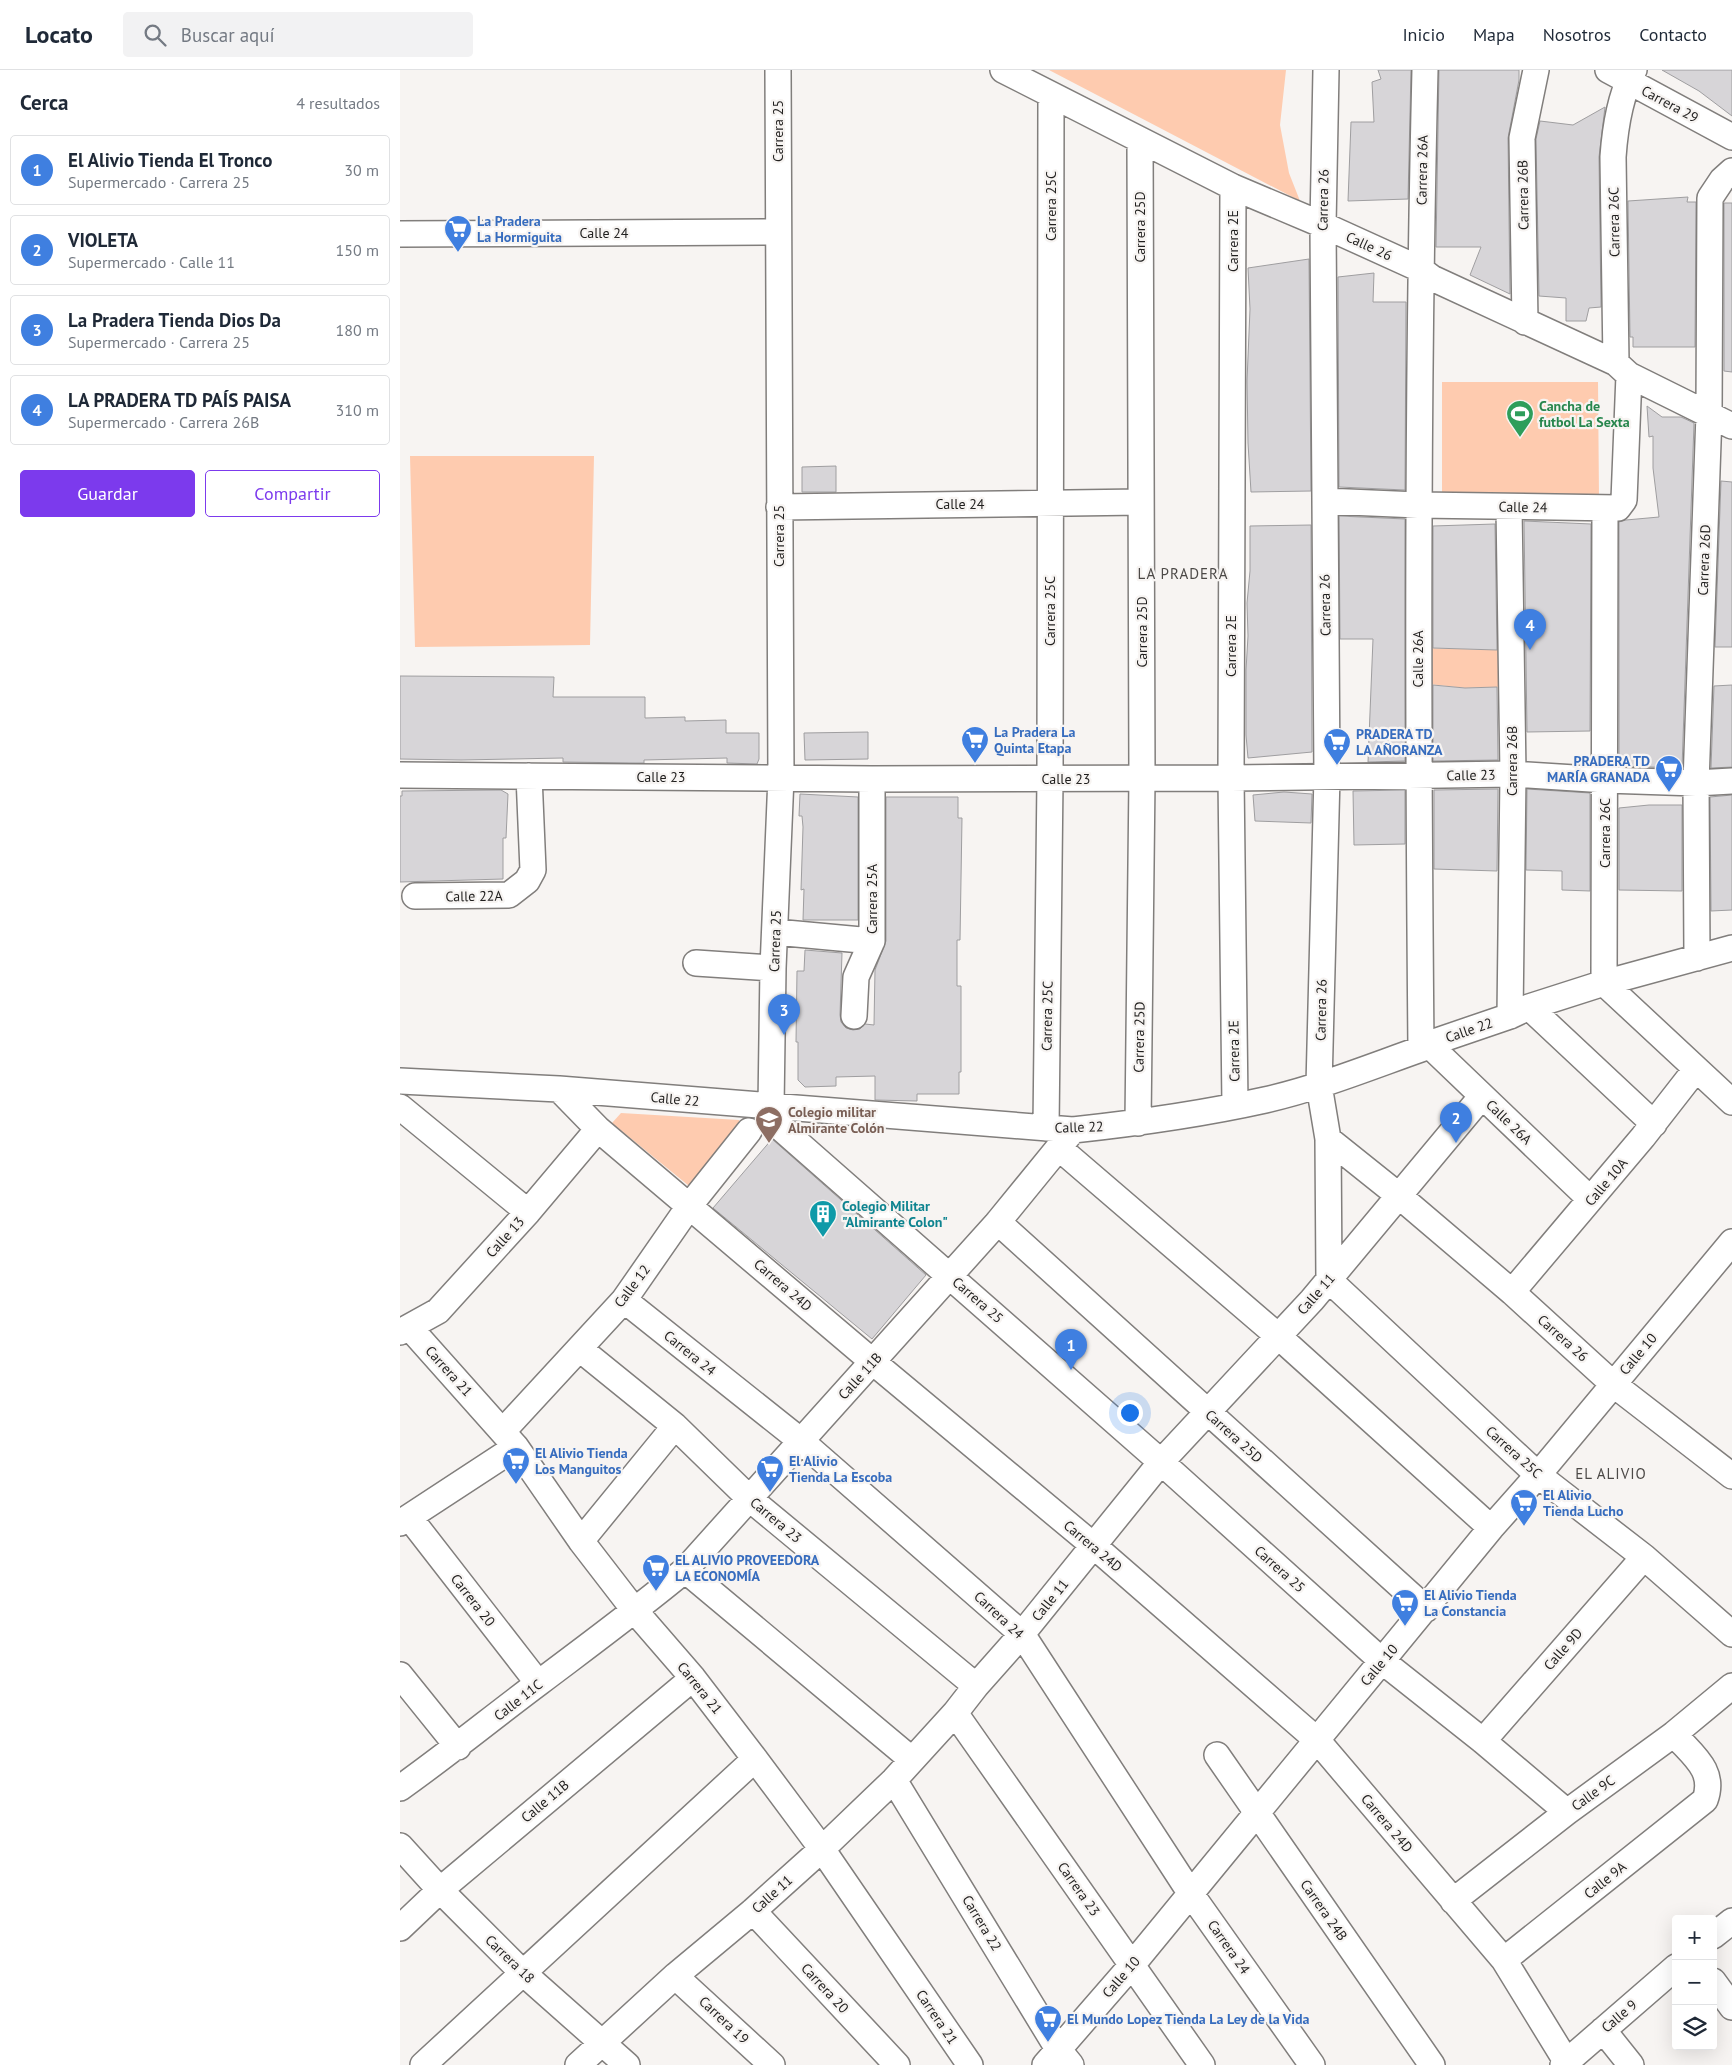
<!DOCTYPE html>
<html lang="es">
<head>
<meta charset="utf-8">
<style>
  :root { --surface:#fff; --page:#f2f2f3; --text:#1f2937; --muted:#747a83; --line:#e0e1e3; --accent:#7c3aed }
  body { margin:0; font-family:"PT Sans",sans-serif; background:var(--page); color:var(--text) }
  .controls { position:absolute; right:15px; bottom:15px; display:grid; overflow:hidden; border-radius:5px; box-shadow:0 5px 20px #0002 }
  .controls button { width:45px; height:45px; display:grid; place-items:center; padding:0; border:0; border-bottom:1px solid var(--line); background:var(--surface); color:var(--text); font:25px sans-serif }
  .you { position:absolute; left:729px; top:1342px; width:18px; height:18px; margin:-12px; border:4px solid #fff; border-radius:50%; background:#1a73e8; box-shadow:0 0 0 8px #1a73e833 }
  .badge { display:grid; place-items:center; width:32px; height:32px; border-radius:50%; background:var(--accent); color:#fff; font-size:16px; font-weight:700 }
  .pin { position:absolute; translate:-50% -41px; filter:drop-shadow(0 1px 2px #0008) }
  .pin::after { content:''; position:absolute; top:26px; width:18px; height:15px; background:inherit; clip-path:polygon(0 0,100% 0,50% 100%) }
  .list { margin:0; padding:0; list-style:none }
  h2 { display:flex; justify-content:space-between; align-items:center; height:65px; margin:0; padding:0 20px; font-size:21px }
  h2 small { font-size:16px; font-weight:400; color:var(--muted) }
  .list li { display:grid; grid-template-columns:32px 1fr auto; gap:15px; align-items:center; box-sizing:border-box; height:70px; margin:0 10px 10px; padding:0 10px; border:1px solid var(--line); border-radius:5px }
  .list b { display:block; font-size:19px; white-space:nowrap }
  .list p { margin:0; font-size:16px; white-space:nowrap; color:var(--muted) }
  .list em { font-size:16px; font-style:normal; color:var(--muted) }
  .actions { display:flex; gap:10px; padding:15px 20px }
  .actions a { flex:1; padding:11px 0; border:1px solid var(--accent); border-radius:5px; text-align:center; font-size:18px; color:var(--accent) }
  .actions .main { background:var(--accent); color:#fff }
  .icon { flex:none; width:28px; height:28px; fill:none; stroke:currentColor; stroke-width:2; stroke-linecap:round; stroke-linejoin:round }
  .map { position:relative; flex:none; width:1332px; height:1995px; overflow:hidden }
  header { display:flex; align-items:center; gap:30px; box-sizing:border-box; height:70px; padding:0 25px; background:var(--surface); border-bottom:1px solid var(--line) }
  header strong { font-size:24px }
  nav { display:flex; gap:28px; margin-inline-start:auto; font-size:18px }
  .search { width:350px; height:45px; background:var(--page); display:flex; align-items:center; gap:12px; box-sizing:border-box; padding:0 18px; border-radius:5px; color:var(--muted); font-size:19px }
  main { display:flex }
  aside { flex:1; background:var(--surface) }
  .map>svg:first-child { display:block }
  .green { fill:#fecbaf }
  .building { fill:#d7d5d8; stroke:#9f9ea0 }
  .lines { fill:none; stroke-linecap:round; stroke-linejoin:round }
  .minor-casing { stroke:#817e7c; stroke-width:28 }
  .minor { stroke:#fff; stroke-width:25 }
  .labels { text-anchor:middle; dominant-baseline:central; stroke-width:4.5; stroke-linejoin:round; paint-order:stroke }
  .street-label { font-size:14px; fill:#201f1e; stroke:#f7f4f2 }
  .shop-label { font-size:14px; font-weight:bold; fill:#366cbe; stroke:#f7f4f2; text-anchor:start }
  .leisure-label { font-size:14px; font-weight:bold; fill:#27864d; stroke:#f7f4f2; text-anchor:start }
  .education-label { font-size:14px; font-weight:bold; fill:#785e54; stroke:#f7f4f2; text-anchor:start }
  .culture-label { font-size:14px; font-weight:bold; fill:#0d838f; stroke:#f7f4f2; text-anchor:start }
  .neighbourhood-label { font-size:15px; letter-spacing:1px; fill:#4c4947; stroke:#f7f4f2 }
</style>
</head>
<body>
<header>
<strong>Locato</strong>
<div class="search"><svg class="icon" aria-label="search" viewBox="0 0 24 24"><circle cx="10" cy="10" r="6"/><path d="M15 15l6 6"/></svg>Buscar aquí</div>
<nav><a>Inicio</a><a>Mapa</a><a>Nosotros</a><a>Contacto</a></nav>
</header>
<main>
<aside>
<h2>Cerca<small>4 resultados</small></h2>
<ul class="list">
<li><span class="badge" style="background:#3f7fe0">1</span><div><b>El Alivio Tienda El Tronco</b><p>Supermercado · Carrera 25</p></div><em>30 m</em></li>
<li><span class="badge" style="background:#3f7fe0">2</span><div><b>VIOLETA</b><p>Supermercado · Calle 11</p></div><em>150 m</em></li>
<li><span class="badge" style="background:#3f7fe0">3</span><div><b>La Pradera Tienda Dios Da</b><p>Supermercado · Carrera 25</p></div><em>180 m</em></li>
<li><span class="badge" style="background:#3f7fe0">4</span><div><b>LA PRADERA TD PAÍS PAISA</b><p>Supermercado · Carrera 26B</p></div><em>310 m</em></li>
</ul>
<div class="actions"><a class="main">Guardar</a><a>Compartir</a></div>
</aside>
<div class="map">
<svg width="1332" height="1995" viewBox="0 0 1332 1995">
  <rect width="100%" height="100%" fill="#f7f4f2"/>
  <path class="green" d="M 649,0 L 886,0 L 880,55 L 889,103 L 900,131 Z
    M 1042,312 L 1198,312 L 1199,428 L 1042,424 Z
    M 10,386 L 194,386 L 190,575 L 15,577 Z
    M 1022,578 L 1102,580 L 1102,617 L 1065,618 L 1020,613 Z
    M 221,1043 L 339,1050 L 342,1063 L 294,1120 L 212,1053 Z"/>
  <path class="building" d="M 978,0 L 1011,0 L 1008,129 L 948,131 L 951,52 L 974,52 L 972,12 L 981,9 Z
    M 1039,0 L 1119,0 L 1119,10 L 1108,68 L 1110,224 L 1070,205 L 1081,177 L 1036,177 Z
    M 1262,0 L 1332,0 L 1332,46 L 1299,21 Z
    M 1205,37 L 1199,87 L 1201,237 L 1189,238 L 1186,251 L 1166,251 L 1166,228 L 1139,226 L 1136,69 L 1140,51 L 1173,55 Z
    M 1288,127 L 1287,132 L 1296,132 L 1295,277 L 1233,277 L 1233,267 L 1230,267 L 1228,131 Z
    M 1324,133 L 1332,133 L 1332,302 L 1324,301 Z
    M 909,189 L 911,421 L 851,422 L 848,373 L 847,311 L 850,239 L 848,198 Z
    M 974,203 L 973,232 L 1006,232 L 1005,420 L 939,417 L 938,207 Z
    M 1247,336 L 1262,347 L 1281,347 L 1294,353 L 1282,698 L 1219,696 L 1219,452 L 1226,450 L 1259,447 L 1253,398 L 1253,366 L 1249,367 Z
    M 436,396 L 436,422 L 402,422 L 402,397 Z
    M 1321,411 L 1332,412 L 1332,577 L 1315,577 Z
    M 939,446 L 1005,449 L 1005,691 L 968,692 L 973,569 L 940,569 Z
    M 1124,451 L 1191,454 L 1190,661 L 1127,662 Z
    M 1095,454 L 1097,580 L 1033,578 L 1033,456 Z
    M 911,455 L 912,682 L 848,688 L 846,665 L 846,600 L 848,566 L 847,533 L 850,501 L 850,456 Z
    M 0,606 L 154,607 L 153,627 L 245,627 L 245,648 L 285,647 L 285,651 L 326,650 L 326,663 L 359,663 L 359,689 L 357,694 L 327,693 L 327,688 L 244,690 L 244,693 L 235,693 L 163,692 L 163,688 L 61,690 L 0,689 Z
    M 1033,615 L 1065,618 L 1097,617 L 1098,690 L 1033,691 Z
    M 1332,615 L 1332,697 L 1311,698 L 1314,616 Z
    M 468,662 L 468,689 L 405,690 L 404,663 Z
    M 1098,719 L 1097,801 L 1034,799 L 1034,720 Z
    M 1127,719 L 1190,723 L 1190,821 L 1162,820 L 1162,801 L 1126,800 Z
    M 101,720 L 108,724 L 106,768 L 103,768 L 103,809 L 0,812 L 0,726 L 2,726 L 2,721 Z
    M 1005,720 L 1005,774 L 954,775 L 953,721 Z
    M 884,722 L 912,724 L 911,753 L 855,751 L 853,725 Z
    M 400,724 L 458,727 L 458,850 L 403,850 L 404,819 L 401,820 L 403,757 L 402,746 L 399,746 Z
    M 1332,725 L 1332,840 L 1311,841 L 1310,727 Z
    M 486,727 L 558,727 L 558,748 L 562,748 L 560,870 L 557,870 L 557,916 L 561,916 L 561,1002 L 559,1002 L 559,1024 L 517,1024 L 517,1031 L 475,1030 L 475,1006 L 436,1007 L 436,1016 L 405,1017 L 398,1010 L 398,972 L 396,972 L 397,901 L 404,901 L 405,880 L 442,883 L 440,945 L 441,952 L 446,958 L 453,960 L 460,959 L 465,954 L 474,955 L 475,900 L 486,871 Z
    M 1249,735 L 1282,735 L 1282,821 L 1219,820 L 1219,738 Z
    M 372,1069 L 526,1205 L 472,1269 L 313,1138 Z"/>
  <g class="lines">
    <defs>
      <path id="minor" d="M 378,0 L 381,707 L 373,898 L 371,1037 L 383,1060 L 761,1392 L 982,1591 L 1083,1671 L 1167,1742
        M 603,0 L 833,117 L 923,155 L 1020,199 L 1032,208 L 1216,293 L 1229,305 L 1332,356
        M 926,0 L 923,155 L 927,706 L 919,1015 L 928,1069 L 929,1210 L 1138,1405 L 1244,1487 L 1332,1564
        M 1208,0 L 1332,67
        M 833,117 L 831,708 L 835,1035
        M 0,164 L 377,162
        M 1125,252 L 1122,68 L 1136,0
        M 1216,293 L 1213,87 C 1215,59 1220,25 1234,0
        M 925,431 L 1018,435 L 1218,438 L 1224,430 L 1229,305
        M 379,437 L 741,432
        M 1109,437 L 1113,704 L 1110,946
        M 1205,438 L 1204,913 L 1332,1032
        M 0,705 L 472,709 L 831,708 L 1113,704 L 1206,710 L 1296,713 L 1332,711
        M 15,826 L 109,825 L 127,811 L 133,800 L 129,706
        M 375,862 L 472,871
        M 1297,888 L 1296,713 L 1309,344 L 1310,128 L 1322,110 L 1332,101
        M 296,893 L 373,898
        M 1129,937 L 1254,1054
        M 454,946 L 456,907 L 472,871 L 472,709
        M 1028,974 L 1190,1129
        M 1021,979 C 1018,653 1017,326 1025,0
        M 0,1011 L 159,1019 L 673,1060 C 738,1053 802,1044 865,1030 C 918,1018 970,997 1021,979 L 1028,974 L 1110,946 L 1129,937 L 1204,913 L 1332,878
        M 159,1019 L 198,1059 L 473,1292 L 694,1476 L 917,1670 L 1104,1890 L 1166,1991
        M 0,1037 L 128,1142
        M 738,1053 L 742,709 L 740,70
        M 646,1058 L 650,709 L 651,25
        M 928,1069 L 998,1125 L 1112,1222 L 1213,1314 L 1332,1406
        M 659,1078 L 878,1266 L 1091,1458
        M 598,1152 L 1026,1539
        M 1112,1222 L 1243,1067 L 1296,999
        M 224,1230 L 401,1371 L 622,1564 L 791,1824 L 912,1995
        M 10,1258 L 116,1377 L 181,1471 L 235,1541 L 293,1608 L 355,1689 L 422,1779 L 570,1995
        M 0,1262 L 38,1241 L 128,1142 L 198,1059
        M 180,1279 L 275,1356 L 350,1429 L 576,1616
        M 103,1361 L 224,1230 L 290,1135 L 349,1061
        M 9,1447 L 138,1613
        M 0,1453 L 116,1377
        M 181,1471 L 275,1356
        M 285,1500 L 511,1689
        M 0,1605 L 58,1677
        M 555,1643 L 802,1995
        M 1083,1671 L 1244,1487
        M 817,1685 L 1032,1995
        M 494,1710 L 658,1979 L 671,1995
        M 0,1718 C 48,1684 93,1647 140,1612 C 189,1575 238,1539 285,1500 L 598,1152 L 673,1060
        M 0,1776 L 40,1820 L 122,1902 L 227,1995
        M 1053,1831 L 1167,1742 L 1274,1664 L 1332,1616
        M 353,1841 L 497,1995
        M 0,1858 L 40,1820 L 293,1608
        M 1313,1866 L 1332,1851
        M 1104,1890 L 1305,1730 C 1316,1700 1292,1685 1274,1664
        M 275,1906 L 372,1995
        M 1313,1911 L 1332,1937
        M 1203,1960 L 1231,1995
        M 23,1995 L 355,1689
        M 178,1995 L 275,1906 L 353,1841 L 422,1779 L 494,1710 L 555,1643 L 576,1616 L 622,1564 L 761,1392 L 912,1230 L 1082,1026
        M 645,1995 L 732,1895 L 1091,1458 L 1138,1405 L 1332,1172
        M 1163,1995 L 1276,1897"/>
    </defs>
    <use href="#minor" class="minor-casing"/>
    <use href="#minor" class="minor"/>
  </g>
  <defs>
    <symbol id="supermarket-pin" viewBox="-11 -11 22 30"><path d="M0 17L-7.5 6A9.5 9.5 0 1 1 7.5 6Z" fill="#3f7fe0" stroke="#f7f4f2"/><path d="M-6-5.5h2.5l.6 2H6L4.5 2H-2.5L-4.4-4H-6ZM-1.5 3.2a1.3 1.3 0 1 0 .1 0ZM3 3.2a1.3 1.3 0 1 0 .1 0Z" fill="#fff"/></symbol>
    <symbol id="stadium-pin" viewBox="-11 -11 22 30"><path d="M0 17L-7.5 6A9.5 9.5 0 1 1 7.5 6Z" fill="#2e9e5b" stroke="#f7f4f2"/><path d="M0-5a6.5 5 0 1 0 0 10a6.5 5 0 1 0 0-10ZM-3.5-1.8h7v3.6h-7Z" fill="#fff"/></symbol>
    <symbol id="university-pin" viewBox="-11 -11 22 30"><path d="M0 17L-7.5 6A9.5 9.5 0 1 1 7.5 6Z" fill="#8d6e63" stroke="#f7f4f2"/><path d="M0-5L7-2L0 1L-7-2ZM-4 1L0 2.5L4 1V4Q0 6-4 4Z" fill="#fff"/></symbol>
    <symbol id="building-pin" viewBox="-11 -11 22 30"><path d="M0 17L-7.5 6A9.5 9.5 0 1 1 7.5 6Z" fill="#0f9aa8" stroke="#f7f4f2"/><path d="M-4-6H4V6H1V3H-1V6H-4ZM-2.5-4.3h1.7v1.8h-1.7ZM.8-4.3h1.7v1.8H.8ZM-2.5-1h1.7V.8h-1.7ZM.8-1h1.7V.8H.8Z" fill="#fff"/></symbol>
  </defs>
  <g fill-rule="evenodd">
    <use href="#supermarket-pin" x="42" y="143" width="32" height="43"/>
    <use href="#stadium-pin" x="1104" y="328" width="32" height="43"/>
    <use href="#supermarket-pin" x="559" y="654" width="32" height="43"/>
    <use href="#supermarket-pin" x="921" y="656" width="32" height="43"/>
    <use href="#supermarket-pin" x="1253" y="683" width="32" height="43"/>
    <use href="#university-pin" x="353" y="1034" width="32" height="43"/>
    <use href="#building-pin" x="407" y="1128" width="32" height="43"/>
    <use href="#supermarket-pin" x="100" y="1375" width="32" height="43"/>
    <use href="#supermarket-pin" x="354" y="1383" width="32" height="43"/>
    <use href="#supermarket-pin" x="1108" y="1417" width="32" height="43"/>
    <use href="#supermarket-pin" x="240" y="1482" width="32" height="43"/>
    <use href="#supermarket-pin" x="989" y="1517" width="32" height="43"/>
    <use href="#supermarket-pin" x="632" y="1933" width="32" height="43"/>
  </g>
  <g class="labels">
    <g class="street-label">
      <text transform="translate(1270 34) rotate(28)">Carrera 29</text>
      <text transform="translate(378 61) rotate(-90)">Carrera 25</text>
      <text transform="translate(1022 100) rotate(-89)">Carrera 26A</text>
      <text transform="translate(1123 125) rotate(-91)">Carrera 26B</text>
      <text transform="translate(923 130) rotate(-89)">Carrera 26</text>
      <text transform="translate(651 136) rotate(-90)">Carrera 25C</text>
      <text transform="translate(1214 152) rotate(-91)">Carrera 26C</text>
      <text transform="translate(740 157) rotate(-90)">Carrera 25D</text>
      <text x="204" y="163">Calle 24</text>
      <text transform="translate(833 171) rotate(-90)">Carrera 2E</text>
      <text transform="translate(969 176) rotate(25)">Calle 26</text>
      <text x="560" y="434">Calle 24</text>
      <text transform="translate(1123 437) rotate(1)">Calle 24</text>
      <text transform="translate(379 466) rotate(-90)">Carrera 25</text>
      <text transform="translate(1304 490) rotate(-88)">Carrera 26D</text>
      <text transform="translate(925 535) rotate(-91)">Carrera 26</text>
      <text transform="translate(650 541) rotate(-90)">Carrera 25C</text>
      <text transform="translate(742 562) rotate(-90)">Carrera 25D</text>
      <text transform="translate(831 576) rotate(-90)">Carrera 2E</text>
      <text transform="translate(1018 589) rotate(-90)">Calle 26A</text>
      <text transform="translate(1112 691) rotate(-90)">Carrera 26B</text>
      <text transform="translate(1071 705) rotate(-1)">Calle 23</text>
      <text x="261" y="707">Calle 23</text>
      <text x="666" y="709">Calle 23</text>
      <text transform="translate(1205 763) rotate(-90)">Carrera 26C</text>
      <text transform="translate(74 826) rotate(-1)">Calle 22A</text>
      <text transform="translate(472 829) rotate(-90)">Carrera 25A</text>
      <text transform="translate(375 871) rotate(-88)">Carrera 25</text>
      <text transform="translate(921 940) rotate(-89)">Carrera 26</text>
      <text transform="translate(647 946) rotate(-89)">Carrera 25C</text>
      <text transform="translate(1069 960) rotate(-19)">Calle 22</text>
      <text transform="translate(739 967) rotate(-89)">Carrera 25D</text>
      <text transform="translate(834 981) rotate(-91)">Carrera 2E</text>
      <text transform="translate(275 1029) rotate(5)">Calle 22</text>
      <text transform="translate(1109 1052) rotate(44)">Calle 26A</text>
      <text transform="translate(679 1057) rotate(-2)">Calle 22</text>
      <text transform="translate(1206 1112) rotate(-50)">Calle 10A</text>
      <text transform="translate(105 1167) rotate(-48)">Calle 13</text>
      <text transform="translate(383 1215) rotate(41)">Carrera 24D</text>
      <text transform="translate(232 1216) rotate(-53)">Calle 12</text>
      <text transform="translate(916 1224) rotate(-49)">Calle 11</text>
      <text transform="translate(578 1230) rotate(41)">Carrera 25</text>
      <text transform="translate(1163 1268) rotate(42)">Carrera 26</text>
      <text transform="translate(290 1283) rotate(39)">Carrera 24</text>
      <text transform="translate(1238 1284) rotate(-50)">Calle 10</text>
      <text transform="translate(49 1301) rotate(48)">Carrera 21</text>
      <text transform="translate(460 1306) rotate(-48)">Calle 11B</text>
      <text transform="translate(834 1366) rotate(42)">Carrera 25D</text>
      <text transform="translate(1114 1382) rotate(42)">Carrera 25C</text>
      <text transform="translate(376 1450) rotate(40)">Carrera 23</text>
      <text transform="translate(693 1476) rotate(40)">Carrera 24D</text>
      <text transform="translate(880 1499) rotate(42)">Carrera 25</text>
      <text transform="translate(73 1530) rotate(52)">Carrera 20</text>
      <text transform="translate(650 1530) rotate(-51)">Calle 11</text>
      <text transform="translate(599 1545) rotate(43)">Carrera 24</text>
      <text transform="translate(1163 1579) rotate(-49)">Calle 9D</text>
      <text transform="translate(979 1595) rotate(-50)">Calle 10</text>
      <text transform="translate(300 1618) rotate(51)">Carrera 21</text>
      <text transform="translate(118 1630) rotate(-38)">Calle 11C</text>
      <text transform="translate(1193 1723) rotate(-36)">Calle 9C</text>
      <text transform="translate(145 1731) rotate(-40)">Calle 11B</text>
      <text transform="translate(987 1753) rotate(50)">Carrera 24D</text>
      <text transform="translate(1205 1810) rotate(-39)">Calle 9A</text>
      <text transform="translate(679 1819) rotate(55)">Carrera 23</text>
      <text transform="translate(372 1824) rotate(-42)">Calle 11</text>
      <text transform="translate(924 1840) rotate(55)">Carrera 24B</text>
      <text transform="translate(582 1853) rotate(59)">Carrera 22</text>
      <text transform="translate(829 1877) rotate(55)">Carrera 24</text>
      <text transform="translate(110 1889) rotate(44)">Carrera 18</text>
      <text transform="translate(721 1907) rotate(-49)">Calle 10</text>
      <text transform="translate(425 1918) rotate(47)">Carrera 20</text>
      <text transform="translate(1219 1946) rotate(-41)">Calle 9</text>
      <text transform="translate(537 1947) rotate(56)">Carrera 21</text>
      <text transform="translate(324 1950) rotate(43)">Carrera 19</text>
    </g>
    <g class="shop-label">
      <text x="77" y="151">La Pradera<tspan x="77" dy="16">La Hormiguita</tspan></text>
      <text x="594" y="662">La Pradera La<tspan x="594" dy="16">Quinta Etapa</tspan></text>
      <text x="956" y="664">PRADERA TD<tspan x="956" dy="16">LA AÑORANZA</tspan></text>
      <text x="1250" y="691" text-anchor="end">PRADERA TD<tspan x="1250" dy="16">MARÍA GRANADA</tspan></text>
      <text x="135" y="1383">El Alivio Tienda<tspan x="135" dy="16">Los Manguitos</tspan></text>
      <text x="389" y="1391">El Alivio<tspan x="389" dy="16">Tienda La Escoba</tspan></text>
      <text x="1143" y="1425">El Alivio<tspan x="1143" dy="16">Tienda Lucho</tspan></text>
      <text x="275" y="1490">EL ALIVIO PROVEEDORA<tspan x="275" dy="16">LA ECONOMÍA</tspan></text>
      <text x="1024" y="1525">El Alivio Tienda<tspan x="1024" dy="16">La Constancia</tspan></text>
      <text x="667" y="1949">El Mundo Lopez Tienda La Ley de la Vida</text>
    </g>
    <g class="leisure-label">
      <text x="1139" y="336">Cancha de<tspan x="1139" dy="16">futbol La Sexta</tspan></text>
    </g>
    <g class="education-label">
      <text x="388" y="1042">Colegio militar<tspan x="388" dy="16">Almirante Colón</tspan></text>
    </g>
    <g class="culture-label">
      <text x="442" y="1136">Colegio Militar<tspan x="442" dy="16">"Almirante Colon"</tspan></text>
    </g>
    <g class="neighbourhood-label">
      <text x="783" y="503">LA PRADERA</text>
      <text x="1211" y="1403">EL ALIVIO</text>
    </g>
  </g>
</svg>
<div class="controls">
<button>+</button>
<button>−</button>
<button><svg class="icon" aria-label="layers" viewBox="0 0 24 24"><path d="M12 4l9 5-9 5-9-5zM3 14l9 5 9-5"/></svg></button>
</div>
<div class="you"></div>
<div class="pin badge" style="left:671px;top:1300px;background:#3f7fe0">1</div>
<div class="pin badge" style="left:1056px;top:1073px;background:#3f7fe0">2</div>
<div class="pin badge" style="left:384px;top:965px;background:#3f7fe0">3</div>
<div class="pin badge" style="left:1130px;top:580px;background:#3f7fe0">4</div>
</div>
</main>
</body>
</html>
